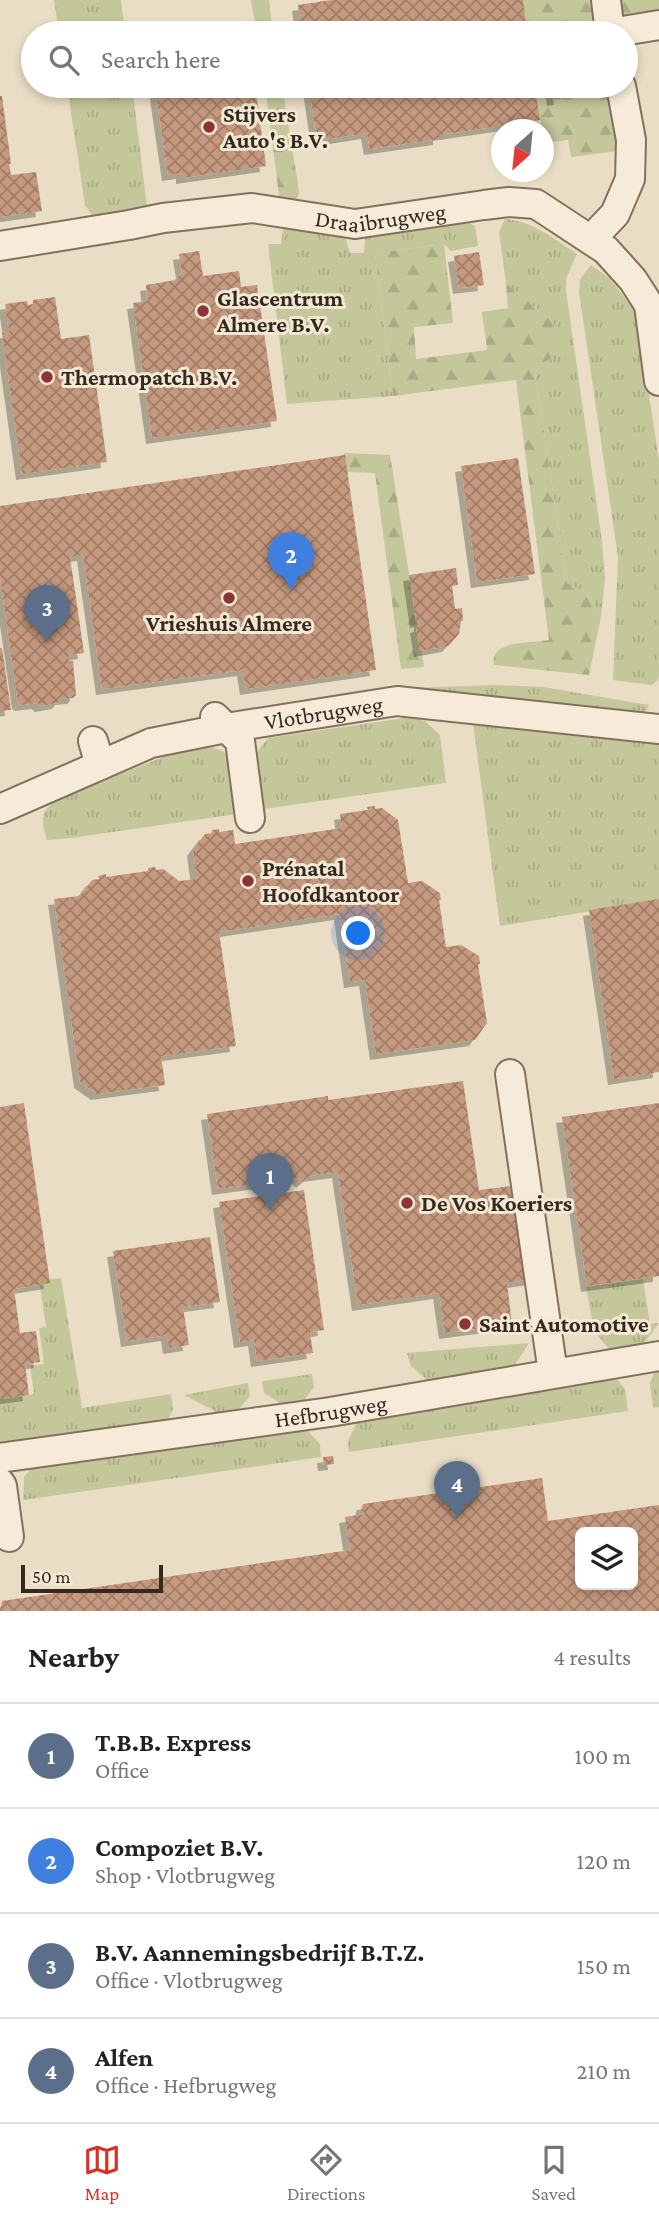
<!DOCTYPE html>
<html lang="en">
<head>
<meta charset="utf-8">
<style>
  :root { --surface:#fff; --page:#f2f2f2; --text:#222; --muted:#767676; --line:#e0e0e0; --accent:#d93025 }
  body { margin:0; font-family:"Crimson Pro",serif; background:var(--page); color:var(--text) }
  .controls { position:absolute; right:21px; bottom:21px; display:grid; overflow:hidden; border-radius:10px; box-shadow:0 4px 10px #0003 }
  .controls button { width:63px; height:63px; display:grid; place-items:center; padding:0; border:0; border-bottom:2px solid var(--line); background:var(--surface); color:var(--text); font:35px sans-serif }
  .compass { position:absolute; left:491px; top:119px; width:63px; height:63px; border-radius:50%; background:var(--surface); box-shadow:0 4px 10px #0003; rotate:207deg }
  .scale { position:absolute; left:21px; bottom:18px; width:142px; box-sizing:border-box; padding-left:7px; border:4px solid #35291f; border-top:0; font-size:19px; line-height:24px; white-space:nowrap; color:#35291f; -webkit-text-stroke:5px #f2e8d4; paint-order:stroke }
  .you { position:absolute; left:359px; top:934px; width:24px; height:24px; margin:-18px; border:5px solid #fff; border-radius:50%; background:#1a73e8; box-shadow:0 0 0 10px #1a73e833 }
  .badge { display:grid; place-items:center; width:46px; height:46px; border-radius:50%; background:var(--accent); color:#fff; font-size:23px; font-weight:700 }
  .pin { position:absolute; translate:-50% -58px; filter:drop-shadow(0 2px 4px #0008) }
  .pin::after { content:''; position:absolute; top:37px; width:24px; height:21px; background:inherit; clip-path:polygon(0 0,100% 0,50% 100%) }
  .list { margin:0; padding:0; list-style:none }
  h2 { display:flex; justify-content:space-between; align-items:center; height:91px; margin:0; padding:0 28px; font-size:30px }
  h2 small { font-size:23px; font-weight:400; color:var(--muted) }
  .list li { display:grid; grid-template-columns:46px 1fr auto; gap:21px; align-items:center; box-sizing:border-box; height:105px; padding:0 28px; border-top:2px solid var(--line) }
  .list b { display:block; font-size:26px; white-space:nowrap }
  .list p { margin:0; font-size:23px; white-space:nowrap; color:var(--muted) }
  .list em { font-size:23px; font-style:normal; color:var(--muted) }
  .icon { flex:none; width:38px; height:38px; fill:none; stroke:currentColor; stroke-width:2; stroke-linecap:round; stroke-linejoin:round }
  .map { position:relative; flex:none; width:659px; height:1611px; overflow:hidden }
  .search { position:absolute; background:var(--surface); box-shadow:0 4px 10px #0003; left:21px; right:21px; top:21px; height:77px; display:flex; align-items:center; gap:18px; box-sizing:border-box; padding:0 24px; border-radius:38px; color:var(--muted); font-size:26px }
  .sheet { height:511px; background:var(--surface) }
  nav { display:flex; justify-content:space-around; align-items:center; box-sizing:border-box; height:98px; border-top:2px solid var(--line); background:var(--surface); font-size:19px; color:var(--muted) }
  nav a { display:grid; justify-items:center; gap:4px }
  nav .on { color:var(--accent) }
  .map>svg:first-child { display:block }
  .grass { fill:url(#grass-tufts) }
  .forest { fill:url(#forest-firs) }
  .building { fill:url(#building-cross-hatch); fill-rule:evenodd; filter:url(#shadow) }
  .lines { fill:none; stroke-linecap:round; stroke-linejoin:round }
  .minor-casing { stroke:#84705d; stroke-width:32 }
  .minor { stroke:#f6ebd8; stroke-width:28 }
  .poi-dot { fill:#8d3237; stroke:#f2e8d4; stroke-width:2.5 }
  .labels { text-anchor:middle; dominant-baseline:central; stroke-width:6; stroke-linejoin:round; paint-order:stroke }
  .poi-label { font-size:23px; font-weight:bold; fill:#35291f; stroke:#f2e8d4; text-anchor:start }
  .street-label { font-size:23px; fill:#35291f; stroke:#f2e8d4 }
</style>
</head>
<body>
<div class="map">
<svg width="659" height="1611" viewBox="0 0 659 1611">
  <defs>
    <pattern id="grass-tufts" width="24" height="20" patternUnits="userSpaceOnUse" patternTransform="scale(1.75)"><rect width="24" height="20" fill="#c4c79a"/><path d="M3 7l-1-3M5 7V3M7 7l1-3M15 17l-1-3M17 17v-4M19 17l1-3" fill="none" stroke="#a9ab84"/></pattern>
    <pattern id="forest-firs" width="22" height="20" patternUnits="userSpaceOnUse" patternTransform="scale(1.75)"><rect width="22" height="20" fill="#c4c79a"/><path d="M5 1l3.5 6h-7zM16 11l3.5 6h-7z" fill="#a9ab84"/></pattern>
    <pattern id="building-cross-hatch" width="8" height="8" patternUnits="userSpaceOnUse" patternTransform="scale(1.75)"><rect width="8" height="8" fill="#c5997e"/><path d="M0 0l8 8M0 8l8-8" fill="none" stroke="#a17d67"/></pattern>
    <filter id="shadow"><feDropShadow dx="-6" dy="6" stdDeviation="0" flood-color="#0004"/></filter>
  </defs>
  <rect width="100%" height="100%" fill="#eaddc5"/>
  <path class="grass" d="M 54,0 L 121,0 L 125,33 L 59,33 Z
    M 67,86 L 132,86 L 147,206 L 93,217 L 85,205 Z
    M 459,218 L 475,226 L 478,246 L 451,251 L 444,244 L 375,253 L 393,396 L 287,404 L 268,244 L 281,244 L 283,229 L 265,225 L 272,221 L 344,233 L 350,253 L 364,253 L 365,239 L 370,231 Z
    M 505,219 C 533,221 554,239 577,254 L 566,279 L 566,291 L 602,541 L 605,578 L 601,617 L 590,596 L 567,583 L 535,373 L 541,364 L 550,359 L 560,332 L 548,318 L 506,283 L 499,232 Z
    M 591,265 L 609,278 L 635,310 L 644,336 L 649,394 L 659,461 L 659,675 L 658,680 L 652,685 L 613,680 L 618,557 L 579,292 L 580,279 Z
    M 497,685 L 543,687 L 649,705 L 646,711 L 637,716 L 386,691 L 408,688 Z
    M 411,717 L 425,721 L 440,735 L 446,783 L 264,809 L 256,762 L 258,751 L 268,738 Z
    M 473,723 L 659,744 L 659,900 L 500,926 Z
    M 208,747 L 221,750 L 229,756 L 237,814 L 71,838 L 47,840 C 39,814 42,809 63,797 L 183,749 Z
    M 61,1278 L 82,1408 L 171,1394 L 173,1409 L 166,1425 L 0,1448 L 0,1399 L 34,1394 L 30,1366 L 44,1364 L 39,1328 L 46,1327 L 39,1281 Z
    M 643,1279 L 650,1324 L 659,1323 L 642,1346 L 609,1349 L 594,1331 L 586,1287 Z
    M 529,1343 L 515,1365 L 429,1382 L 411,1366 L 407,1353 Z
    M 657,1366 L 659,1366 L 659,1407 L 653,1408 L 650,1383 Z
    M 312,1374 L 314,1387 L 302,1403 L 283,1405 L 264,1393 L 262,1381 Z
    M 613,1374 L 625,1389 L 628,1411 L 349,1452 L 348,1441 L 360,1416 Z
    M 248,1383 L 250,1396 L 235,1414 L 215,1417 L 215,1411 L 184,1395 Z
    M 302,1425 L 320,1444 L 321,1457 L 23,1500 L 24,1477 L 34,1465 Z"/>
  <path class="forest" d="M 251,0 L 269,0 L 273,33 L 257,33 Z
    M 522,0 L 596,0 L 601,33 L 527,33 Z
    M 613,0 L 659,0 L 659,18 L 616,25 Z
    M 265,86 L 282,86 L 298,184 L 299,194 L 288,208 L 281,210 Z
    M 535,86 L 609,86 L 618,151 L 571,157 L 568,140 L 544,143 L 544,130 L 542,129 Z
    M 444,244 L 453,323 L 414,327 L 416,359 L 487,350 L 482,312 L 508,308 L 506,283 L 548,318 L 560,332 L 560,346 L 550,359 L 541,364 L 535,373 L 567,583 L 590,596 L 601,617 L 589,675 L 494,665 C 488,640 533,643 549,640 L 516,380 L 393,396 L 375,253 Z
    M 344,453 L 390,455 L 424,667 L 401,669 L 375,473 L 346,472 Z"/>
  <path class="building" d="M 331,0 L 523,0 L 527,33 L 302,33 L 298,5 Z
    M 162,86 L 255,86 L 266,166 L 182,178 L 182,173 L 168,175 L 155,87 Z
    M 309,86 L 535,86 L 540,120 L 439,135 L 439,139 L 370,149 L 367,133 L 317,141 Z
    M 551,86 L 558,86 L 560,99 L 553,100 Z
    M 0,96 L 2,96 L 11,164 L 9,164 L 11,175 L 36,172 L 42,211 L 0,217 Z
    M 199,251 L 203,276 L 239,271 L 241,287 L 257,285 L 277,421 L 152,438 L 133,303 L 148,301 L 146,285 L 176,280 L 176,278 L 182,273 L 179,254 Z
    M 479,252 L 484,285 L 459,288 L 454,256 Z
    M 55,297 L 61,339 L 89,335 L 107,462 L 22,474 L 2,333 L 9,332 L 5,304 L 27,301 L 28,305 L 33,304 L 33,300 Z
    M 345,455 L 376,670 L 246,689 L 243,670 L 102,689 L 83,555 L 70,557 L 84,653 L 68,655 L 68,660 L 73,661 L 76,695 L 73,698 L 61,699 L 58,703 L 41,706 L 37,703 L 21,705 L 18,703 L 0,577 L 0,506 Z
    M 518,458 L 535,574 L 477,582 L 461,466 Z
    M 456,568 L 458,585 L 452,586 L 455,609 L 462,608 L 463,621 L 461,621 L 459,634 L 448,646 L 420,651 L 416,627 L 420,626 L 420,621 L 416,622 L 409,575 Z
    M 0,648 L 2,648 L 11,710 L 0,711 Z
    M 375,806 L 375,809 L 382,808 L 398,820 L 408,883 L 422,881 L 440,893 L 441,900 L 439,900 L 446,947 L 461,945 L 479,956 L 480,964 L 478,964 L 487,1023 L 475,1040 L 376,1054 L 365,980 L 350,982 L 340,914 L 219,932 L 236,1046 L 161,1056 L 165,1085 L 97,1094 L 80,1082 L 54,899 L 80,896 L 92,880 L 99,879 L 98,876 L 106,874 L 106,877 L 148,871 L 148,868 L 155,867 L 156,870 L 163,869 L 179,881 L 197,879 L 193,850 L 205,834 L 212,833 L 212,830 L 219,829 L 219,832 L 233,830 L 235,844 L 342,828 L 340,814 L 368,810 L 367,807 Z
    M 659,899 L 659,1072 L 614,1079 L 589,910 Z
    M 463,1081 L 479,1190 L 519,1185 L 534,1279 L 507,1283 L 512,1324 L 445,1333 L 439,1293 L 358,1305 L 338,1172 L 309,1176 L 302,1182 L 298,1178 L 218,1189 L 207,1114 L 328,1096 L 328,1100 Z
    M 24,1103 L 50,1283 L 14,1289 L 20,1333 L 36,1331 L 40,1362 L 25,1364 L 29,1395 L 0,1399 L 0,1107 Z
    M 659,1103 L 659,1276 L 587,1286 L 562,1117 Z
    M 304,1190 L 324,1330 L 310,1332 L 313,1353 L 257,1361 L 254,1340 L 240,1342 L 219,1202 Z
    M 210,1237 L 220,1302 L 183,1307 L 189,1345 L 169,1348 L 167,1335 L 127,1341 L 113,1251 Z
    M 333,1456 L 334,1464 L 324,1465 L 323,1457 Z
    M 542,1478 L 548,1521 L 659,1505 L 659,1611 L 0,1611 L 2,1601 L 350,1550 L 345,1517 L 366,1514 L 361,1510 L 363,1504 ZM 580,1532 L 633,1532 L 633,1585 L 580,1585 Z"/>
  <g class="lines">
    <defs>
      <g id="minor">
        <path d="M 606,0 L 610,33"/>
        <path d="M 610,33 L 659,25"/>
        <path d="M 593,241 L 595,235 L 615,214 L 630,179 L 631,140 L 621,86"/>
        <path id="s1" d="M 0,246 L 129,225 L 163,218 L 252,208 L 355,224 L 484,205 L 509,202 L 536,204 L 606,250 L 633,280 L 649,305 L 659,381"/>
        <path d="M 215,717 L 240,741 L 250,818"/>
        <path d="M 93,741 L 100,765"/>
        <path id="s2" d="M 0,809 L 151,743 L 226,728 L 397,701 L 659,729"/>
        <path d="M 510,1074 L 553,1373"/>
        <path id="s3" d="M 0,1458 L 330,1412 L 659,1356"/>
        <path d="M 0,1483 L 2,1486 L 9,1537"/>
      </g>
    </defs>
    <use href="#minor" class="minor-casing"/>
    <use href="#minor" class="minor"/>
  </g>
  <g class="poi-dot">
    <circle cx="209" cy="127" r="7"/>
    <circle cx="203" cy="311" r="7"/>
    <circle cx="47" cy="377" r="7"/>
    <circle cx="229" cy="598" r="7"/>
    <circle cx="248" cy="881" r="7"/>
    <circle cx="407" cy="1203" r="7"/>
    <circle cx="465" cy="1324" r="7"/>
  </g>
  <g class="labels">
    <g class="poi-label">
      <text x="223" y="114">Stijvers<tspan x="223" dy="26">Auto's B.V.</tspan></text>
      <text x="217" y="298">Glascentrum<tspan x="217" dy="26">Almere B.V.</tspan></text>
      <text x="61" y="377">Thermopatch B.V.</text>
      <text x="229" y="623" text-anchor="middle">Vrieshuis Almere</text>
      <text x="262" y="868">Prénatal<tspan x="262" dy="26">Hoofdkantoor</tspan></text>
      <text x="421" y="1203">De Vos Koeriers</text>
      <text x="479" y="1324">Saint Automotive</text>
    </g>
    <g class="street-label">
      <text stroke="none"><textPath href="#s1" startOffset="385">Draaibrugweg</textPath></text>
      <text stroke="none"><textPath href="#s2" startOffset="340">Vlotbrugweg</textPath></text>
      <text stroke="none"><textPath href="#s3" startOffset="334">Hefbrugweg</textPath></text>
    </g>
  </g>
</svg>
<div class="controls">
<button><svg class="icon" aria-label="layers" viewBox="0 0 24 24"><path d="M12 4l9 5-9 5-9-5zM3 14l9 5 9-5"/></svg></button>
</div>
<svg class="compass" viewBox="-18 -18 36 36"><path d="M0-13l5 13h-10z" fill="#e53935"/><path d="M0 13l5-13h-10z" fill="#767676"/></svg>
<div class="scale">50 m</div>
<div class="you"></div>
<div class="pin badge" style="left:270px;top:1211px;background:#5c6f8a">1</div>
<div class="pin badge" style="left:291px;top:590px;background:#3f7fe0">2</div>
<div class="pin badge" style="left:47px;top:643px;background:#5c6f8a">3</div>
<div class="pin badge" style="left:457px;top:1519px;background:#5c6f8a">4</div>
<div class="search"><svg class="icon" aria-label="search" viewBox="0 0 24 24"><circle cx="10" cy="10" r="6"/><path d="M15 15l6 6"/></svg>Search here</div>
</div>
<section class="sheet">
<h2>Nearby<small>4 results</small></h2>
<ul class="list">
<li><span class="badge" style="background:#5c6f8a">1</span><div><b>T.B.B. Express</b><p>Office</p></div><em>100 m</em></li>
<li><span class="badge" style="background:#3f7fe0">2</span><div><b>Compoziet B.V.</b><p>Shop · Vlotbrugweg</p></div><em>120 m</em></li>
<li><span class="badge" style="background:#5c6f8a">3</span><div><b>B.V. Aannemingsbedrijf B.T.Z.</b><p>Office · Vlotbrugweg</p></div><em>150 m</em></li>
<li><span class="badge" style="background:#5c6f8a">4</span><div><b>Alfen</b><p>Office · Hefbrugweg</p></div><em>210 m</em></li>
</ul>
</section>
<nav>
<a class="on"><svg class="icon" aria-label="map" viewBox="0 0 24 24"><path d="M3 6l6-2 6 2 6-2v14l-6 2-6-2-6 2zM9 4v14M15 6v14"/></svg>Map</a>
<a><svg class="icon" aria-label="directions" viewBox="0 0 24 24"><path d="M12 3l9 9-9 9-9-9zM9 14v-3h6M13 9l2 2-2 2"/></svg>Directions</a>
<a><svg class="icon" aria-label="saved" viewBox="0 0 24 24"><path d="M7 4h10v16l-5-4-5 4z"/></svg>Saved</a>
</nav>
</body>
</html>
